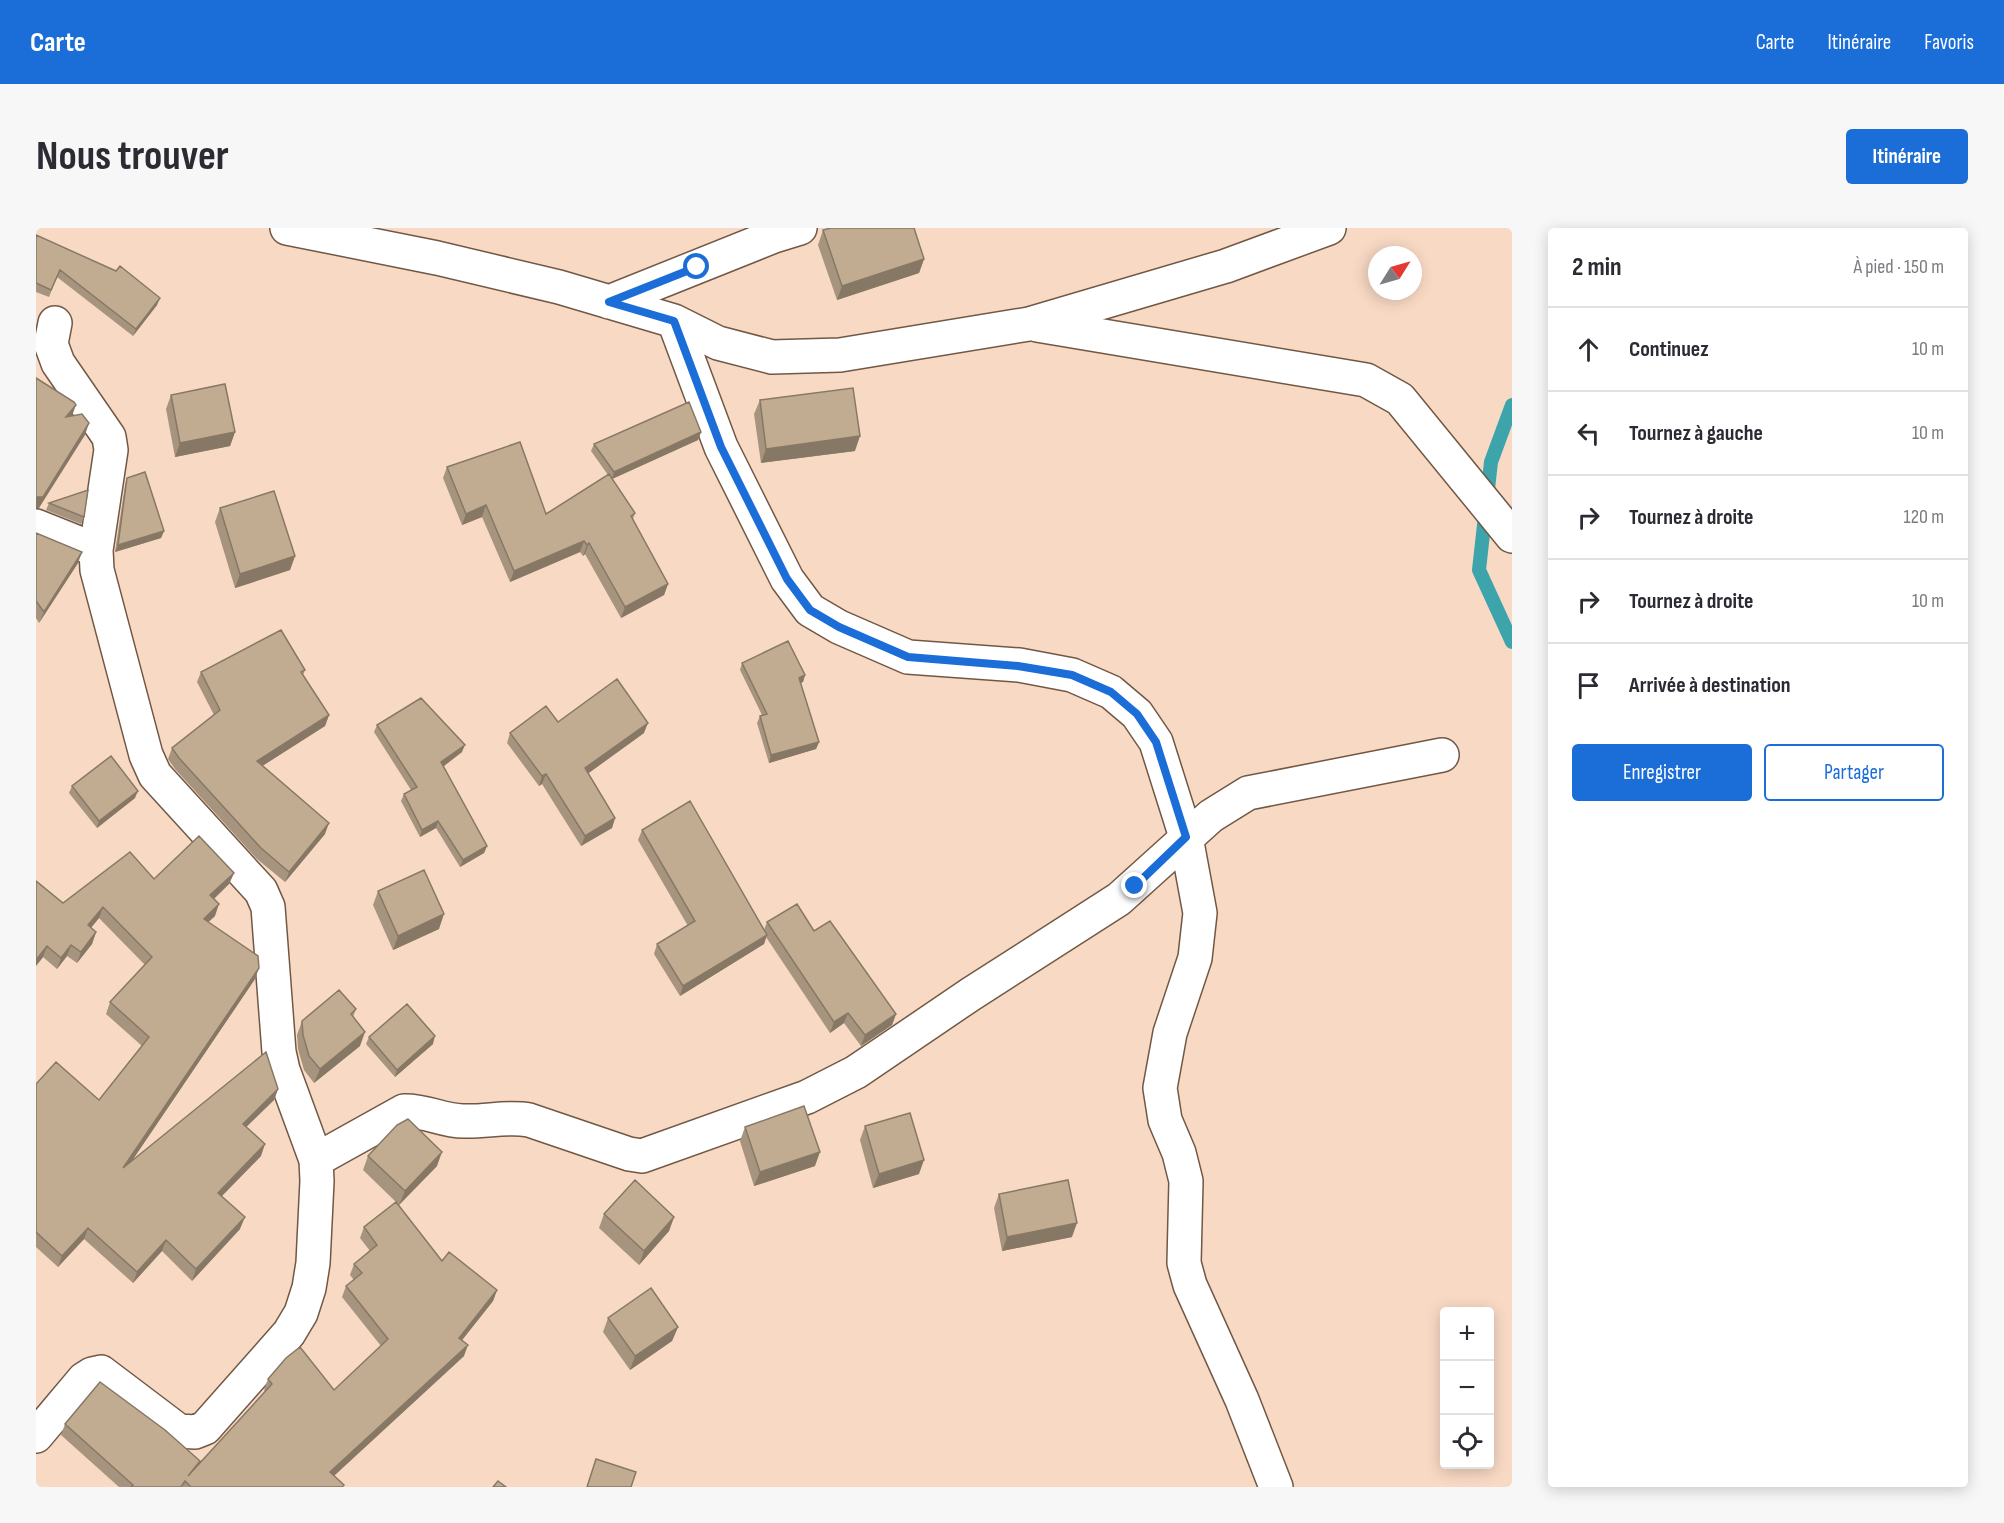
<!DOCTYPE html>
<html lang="fr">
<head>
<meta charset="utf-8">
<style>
  :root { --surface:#fff; --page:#f7f7f7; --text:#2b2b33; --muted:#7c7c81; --line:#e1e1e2; --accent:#1b6dd7 }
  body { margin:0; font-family:"Sofia Sans Condensed",sans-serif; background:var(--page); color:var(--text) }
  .controls { position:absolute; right:18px; bottom:18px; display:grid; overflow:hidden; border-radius:6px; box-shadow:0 3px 15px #0003 }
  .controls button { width:54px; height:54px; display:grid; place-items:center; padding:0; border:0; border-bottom:2px solid var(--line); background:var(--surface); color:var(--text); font:30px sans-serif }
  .compass { position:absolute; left:1332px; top:18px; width:54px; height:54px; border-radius:50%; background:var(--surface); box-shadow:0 3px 15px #0003; rotate:53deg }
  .stop { position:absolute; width:18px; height:18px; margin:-14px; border:4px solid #1b6dd7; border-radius:50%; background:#fff }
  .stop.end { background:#1b6dd7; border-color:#fff; box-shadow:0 2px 6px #0008 }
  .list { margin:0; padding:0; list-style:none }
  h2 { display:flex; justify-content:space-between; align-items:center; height:78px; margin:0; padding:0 24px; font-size:26px }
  h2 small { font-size:20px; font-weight:400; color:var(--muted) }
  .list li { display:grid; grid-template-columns:39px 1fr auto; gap:18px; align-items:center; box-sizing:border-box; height:84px; padding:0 24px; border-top:2px solid var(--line) }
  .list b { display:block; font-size:22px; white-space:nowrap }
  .list em { font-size:20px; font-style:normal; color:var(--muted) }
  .actions { display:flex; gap:12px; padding:18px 24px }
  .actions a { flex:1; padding:14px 0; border:2px solid var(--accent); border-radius:6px; text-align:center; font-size:21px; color:var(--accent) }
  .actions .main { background:var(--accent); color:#fff }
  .icon { flex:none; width:33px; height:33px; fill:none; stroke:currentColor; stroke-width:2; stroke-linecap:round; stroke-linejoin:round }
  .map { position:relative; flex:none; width:1476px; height:1259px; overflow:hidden; border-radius:6px }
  header { display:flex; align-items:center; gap:36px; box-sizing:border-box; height:84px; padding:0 30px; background:var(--accent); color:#fff }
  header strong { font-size:28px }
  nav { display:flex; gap:33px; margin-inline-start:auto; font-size:21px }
  .intro { display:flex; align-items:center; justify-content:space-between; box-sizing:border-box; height:144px; padding:0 36px }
  h1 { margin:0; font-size:42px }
  .button { padding:15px 27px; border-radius:6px; background:var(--accent); color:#fff; font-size:21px; font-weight:700 }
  main { display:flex; gap:36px; padding:0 36px }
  aside { flex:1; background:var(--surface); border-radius:6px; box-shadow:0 3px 15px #0003 }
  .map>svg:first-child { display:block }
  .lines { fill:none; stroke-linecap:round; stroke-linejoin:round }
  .stream { stroke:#3da4ab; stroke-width:14 }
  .minor-casing { stroke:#715845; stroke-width:36 }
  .minor { stroke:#fff; stroke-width:33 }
  .wall { fill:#a6947e }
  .shaded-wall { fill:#877866 }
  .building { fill:#c1ac92; stroke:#877866; stroke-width:1.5 }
  .route { stroke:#1b6dd7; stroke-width:8 }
</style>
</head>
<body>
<header>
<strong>Carte</strong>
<nav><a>Carte</a><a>Itinéraire</a><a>Favoris</a></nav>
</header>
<div class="intro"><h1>Nous trouver</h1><a class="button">Itinéraire</a></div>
<main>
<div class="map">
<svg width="1476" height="1259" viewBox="0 0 1476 1259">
  <rect width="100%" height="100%" fill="#f8d9c4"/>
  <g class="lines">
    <path class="stream" d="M 1476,177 L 1455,234 L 1443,342 L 1476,414"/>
    <defs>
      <path id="minor" d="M 251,0 L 401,30 L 523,59 L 638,93 L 682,115 L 736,129 L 804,127 L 993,96 L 1190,38 L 1293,0
        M 573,74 L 738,8 L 764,0
        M 638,93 L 685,219 L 751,351 L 774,382 L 803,399 L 872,429 L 983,437 L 1036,447 L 1075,464 L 1101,486 L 1120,514 L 1150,609 L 1164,685 L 1159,730 L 1134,805 L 1124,860 L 1129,892 L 1143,925 L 1150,953 L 1148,1035 L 1154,1057 L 1206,1172 L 1240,1259
        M 1001,97 L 1330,152 L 1364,171 L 1476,308
        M 0,298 L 60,322
        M 280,932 L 368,883 C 389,882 407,893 427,893 C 450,894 471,888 493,892 L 593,926 L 606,928 L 771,869 L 820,844 L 935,766 L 1083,671 L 1175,588 L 1212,565 L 1406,527
        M 0,1208 L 48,1151 L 56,1146 L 65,1144 L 143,1203 L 159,1204 L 169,1200 L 253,1105 L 265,1085 L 273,1060 L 277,1035 L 281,953 L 280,932 L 247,842 L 243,824 L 232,679 L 225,663 L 119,547 L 110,527 L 61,342 L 60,322 L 75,222 L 73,209 L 22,135 L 15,116 L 19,95"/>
    </defs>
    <use href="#minor" class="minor-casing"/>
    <use href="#minor" class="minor"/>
  </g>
  <path class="wall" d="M 787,2 L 888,31 L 883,45 L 801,72 L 782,17 Z
    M 0,7 L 121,77 L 97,108 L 21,49 L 13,69 L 0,64 Z
    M 135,167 L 199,204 L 194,218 L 139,229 L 130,181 Z
    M 724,172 L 819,223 L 725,235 L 718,186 Z
    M 665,204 L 662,212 L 576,251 L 599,285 L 597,291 L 632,356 L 628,367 L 585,390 L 549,326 L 547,328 L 544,324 L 474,354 L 446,289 L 426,297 L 407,250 L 411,239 L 510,286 L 572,247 L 555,223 L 558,216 Z
    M 91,250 L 128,303 L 125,310 L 79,324 L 89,257 Z
    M 13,275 L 48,289 L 45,296 L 10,282 Z
    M 184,280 L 259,328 L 254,342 L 199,360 L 179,294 Z
    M 0,305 L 42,335 L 3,395 L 0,390 Z
    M 706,435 L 769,447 L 767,454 L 764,455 L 783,514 L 780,521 L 733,535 L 721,495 L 724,488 L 726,487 L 704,442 Z
    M 269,442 L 267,447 L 293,487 L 289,498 L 226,538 L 289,606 L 249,654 L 221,631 L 139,541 L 132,531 L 136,520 L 178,487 L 161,454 L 165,444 Z
    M 522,494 L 608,505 L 552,545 L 579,590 L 576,600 L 545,618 L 506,556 L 503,558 L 471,515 L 474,505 Z
    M 341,497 L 426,524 L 407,538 L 451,618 L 448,625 L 424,639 L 400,600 L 384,609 L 365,573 L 368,566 L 375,562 L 338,504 Z
    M 36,558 L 99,570 L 61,600 L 33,565 Z
    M 606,602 L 728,702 L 731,694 L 778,703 L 860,786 L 856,797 L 825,818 L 808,795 L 794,805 L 730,709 L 728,716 L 644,768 L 618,726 L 621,716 L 652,698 L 602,612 Z
    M 198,645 L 193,656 L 178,671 L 179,688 L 172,694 L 219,751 L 95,934 L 242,861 L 238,872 L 210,899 L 225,928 L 186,968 L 204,1001 L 156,1053 L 126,1023 L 97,1055 L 48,1011 L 22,1039 L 0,1019 L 0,856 L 63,872 L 106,818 L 70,786 L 74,774 L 109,737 L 63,690 L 55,700 L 60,704 L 56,716 L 41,735 L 31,728 L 21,741 L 7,729 L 0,738 L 27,675 L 118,651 Z
    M 342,663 L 403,701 L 357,722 L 337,677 Z
    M 320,781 L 317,789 L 324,818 L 278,855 L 268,842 L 262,821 L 261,807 L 266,793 Z
    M 333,809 L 397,816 L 359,849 L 330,816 Z
    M 829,898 L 883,946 L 837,960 L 824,912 Z
    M 709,899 L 779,938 L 718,958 L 704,913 Z
    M 332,928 L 401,938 L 363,977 L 361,975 L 406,1033 L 461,1062 L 457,1073 L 426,1112 L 428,1128 L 298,1248 L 307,1259 L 83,1259 L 25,1207 L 29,1196 L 164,1233 L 162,1238 L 229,1163 L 228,1162 L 232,1151 L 298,1162 L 345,1118 L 306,1069 L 310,1058 L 318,1052 L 314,1047 L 318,1036 L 334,1023 L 324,1010 L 328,999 L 360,974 L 327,942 Z
    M 963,966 L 1036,1009 L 966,1023 L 958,980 Z
    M 568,986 L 638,989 L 633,1003 L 603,1037 L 563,1000 Z
    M 572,1090 L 642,1099 L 636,1113 L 594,1142 L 567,1104 Z"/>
  <path class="shaded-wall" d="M 888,31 L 883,45 L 801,72 L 806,58 Z
    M 124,70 L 121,77 L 97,108 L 100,101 Z
    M 40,177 L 36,188 L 26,201 L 30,189 Z
    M 53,195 L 49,207 L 3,280 L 0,280 L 0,269 Z
    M 199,204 L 194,218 L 139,229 L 144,215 Z
    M 665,204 L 662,212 L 576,251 L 578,244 Z
    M 824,208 L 819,223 L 725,235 L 730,221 Z
    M 450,277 L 446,289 L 426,297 L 430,286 Z
    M 128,303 L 125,310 L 79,324 L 82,317 Z
    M 548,313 L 544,324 L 474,354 L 478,343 Z
    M 553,315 L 549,326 L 547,328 L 551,317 Z
    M 46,324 L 42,335 L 3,395 L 8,384 Z
    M 259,328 L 254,342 L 199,360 L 204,346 Z
    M 632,356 L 628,367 L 585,390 L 589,379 Z
    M 769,447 L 767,454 L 760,457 L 763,450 Z
    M 293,487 L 289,498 L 217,544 L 221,533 Z
    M 612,495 L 608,505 L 546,550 L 549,540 Z
    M 783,514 L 780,521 L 733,535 L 735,527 Z
    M 429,517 L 426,524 L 403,542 L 405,534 Z
    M 510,546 L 506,556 L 503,558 L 506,548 Z
    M 102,563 L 99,570 L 61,600 L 63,593 Z
    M 579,590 L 576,600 L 545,618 L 549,608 Z
    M 402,593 L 400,600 L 384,609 L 386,602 Z
    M 293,595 L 289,606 L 249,654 L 253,644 Z
    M 451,618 L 448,625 L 424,639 L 427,632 Z
    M 198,645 L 193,656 L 170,678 L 174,667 Z
    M 183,676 L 179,688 L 164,702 L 168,691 Z
    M 67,679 L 63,690 L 48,708 L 52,697 Z
    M 408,686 L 403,701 L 357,722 L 362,708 Z
    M 60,704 L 56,716 L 41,735 L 45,724 Z
    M 731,707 L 728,716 L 644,768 L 647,758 Z
    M 35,717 L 31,728 L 21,741 L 25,730 Z
    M 11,718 L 7,729 L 0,738 L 0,732 Z
    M 223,740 L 219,751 L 83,952 L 87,940 Z
    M 812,785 L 808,795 L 794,805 L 798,794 Z
    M 860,786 L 856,797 L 825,818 L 829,807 Z
    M 329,804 L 324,818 L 278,855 L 284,841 Z
    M 399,808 L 397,816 L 359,849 L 361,842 Z
    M 242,861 L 238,872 L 202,907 L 207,896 Z
    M 229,916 L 225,928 L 178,976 L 182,965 Z
    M 406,924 L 401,938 L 363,977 L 369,963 Z
    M 784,924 L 779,938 L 718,958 L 724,944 Z
    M 888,932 L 883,946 L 837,960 L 843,946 Z
    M 209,989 L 204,1001 L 156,1053 L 160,1041 Z
    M 638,989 L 633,1003 L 603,1037 L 608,1023 Z
    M 1041,995 L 1036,1009 L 966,1023 L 971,1009 Z
    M 52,1000 L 48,1011 L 22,1039 L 26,1028 Z
    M 130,1012 L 126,1023 L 97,1055 L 101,1044 Z
    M 461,1062 L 457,1073 L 419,1121 L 423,1110 Z
    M 642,1099 L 636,1113 L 594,1142 L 599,1128 Z
    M 432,1117 L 428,1128 L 290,1255 L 294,1244 Z"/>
  <path class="building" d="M 795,0 L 878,0 L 888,31 L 806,58 L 787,2 Z
    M 0,7 L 80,43 L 84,38 L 124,70 L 100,101 L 24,42 L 15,62 L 0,55 Z
    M 0,150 L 38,174 L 40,177 L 30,189 L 46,186 L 53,195 L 7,269 L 0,269 Z
    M 189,156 L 199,204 L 144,215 L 135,167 Z
    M 817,160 L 824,208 L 730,221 L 724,172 Z
    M 653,174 L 665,204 L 578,244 L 558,216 Z
    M 484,214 L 510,286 L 573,246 L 599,285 L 595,288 L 632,356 L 589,379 L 553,315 L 551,317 L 548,313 L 478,343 L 450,277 L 430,286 L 411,239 Z
    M 109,244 L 128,303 L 82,317 L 91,250 Z
    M 52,262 L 48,289 L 13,275 Z
    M 238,263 L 259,328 L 204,346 L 184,280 Z
    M 0,305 L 46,324 L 8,384 L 0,373 Z
    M 245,402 L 269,442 L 265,444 L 293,487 L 221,533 L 293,595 L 253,644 L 225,620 L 143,530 L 136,520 L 184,482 L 165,444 Z
    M 752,413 L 769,447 L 763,450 L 783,514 L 735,527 L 724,488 L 731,486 L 706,435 Z
    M 581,451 L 612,495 L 549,540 L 579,590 L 549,608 L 510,546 L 506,548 L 474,505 L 510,478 L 522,494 Z
    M 385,470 L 429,517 L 405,534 L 451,618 L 427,632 L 402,593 L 386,602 L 368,566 L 381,559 L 341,497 Z
    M 75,528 L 102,563 L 63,593 L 36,558 Z
    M 654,573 L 731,707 L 647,758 L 621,716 L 659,693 L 606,602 Z
    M 163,608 L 198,645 L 174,667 L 183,676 L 168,691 L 222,728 L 223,740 L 87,940 L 230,824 L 242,861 L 207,896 L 229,916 L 182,965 L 209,989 L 160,1041 L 130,1012 L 101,1044 L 52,1000 L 26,1028 L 0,1004 L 0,856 L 20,834 L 63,872 L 113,809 L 74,774 L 116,729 L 67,679 L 52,697 L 60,704 L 45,724 L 35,717 L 25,730 L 11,718 L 0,732 L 0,653 L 27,675 L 94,624 L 118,651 Z
    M 388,642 L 408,686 L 362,708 L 342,663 Z
    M 761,676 L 778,703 L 794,693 L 860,786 L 829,807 L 812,785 L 798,794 L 731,694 Z
    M 303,762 L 320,781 L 315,786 L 329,804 L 284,841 L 273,828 L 267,807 L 266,793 Z
    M 371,776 L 399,808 L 361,842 L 333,809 Z
    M 768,878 L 784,924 L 724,944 L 709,899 Z
    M 874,885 L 888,932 L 843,946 L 829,898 Z
    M 372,891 L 406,924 L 369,963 L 332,928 L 361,897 Z
    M 599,952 L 638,989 L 608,1023 L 568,986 Z
    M 1032,952 L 1041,995 L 971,1009 L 963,966 Z
    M 360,974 L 406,1033 L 413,1024 L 461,1062 L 423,1110 L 432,1117 L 294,1244 L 308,1257 L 306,1259 L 155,1259 L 149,1253 L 145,1259 L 95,1259 L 97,1257 L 29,1196 L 64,1154 L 129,1202 L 164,1233 L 152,1248 L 236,1156 L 232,1151 L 250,1130 L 264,1119 L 298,1162 L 352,1111 L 310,1058 L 326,1045 L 318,1036 L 341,1017 L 328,999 Z
    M 615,1060 L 642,1099 L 599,1128 L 572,1090 Z
    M 560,1231 L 600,1244 L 595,1259 L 551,1259 Z
    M 462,1253 L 470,1259 L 457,1259 Z"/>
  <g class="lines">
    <path class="route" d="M 661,39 L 573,74 L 638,93 L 685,219 L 751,351 L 774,382 L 803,399 L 872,429 L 982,438 L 1036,447 L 1075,464 L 1101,486 L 1120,514 L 1150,609 L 1099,658"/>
  </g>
</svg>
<div class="controls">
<button>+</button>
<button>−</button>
<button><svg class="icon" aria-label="locate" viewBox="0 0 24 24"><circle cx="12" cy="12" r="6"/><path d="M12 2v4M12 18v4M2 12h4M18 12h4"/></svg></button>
</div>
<svg class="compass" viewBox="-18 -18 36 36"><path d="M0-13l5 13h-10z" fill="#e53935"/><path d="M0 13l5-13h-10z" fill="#7c7c81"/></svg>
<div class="stop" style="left:661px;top:39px"></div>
<div class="stop end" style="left:1099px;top:658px"></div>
</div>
<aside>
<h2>2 min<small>À pied · 150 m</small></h2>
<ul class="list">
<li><svg class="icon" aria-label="ahead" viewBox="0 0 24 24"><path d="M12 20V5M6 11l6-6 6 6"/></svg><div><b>Continuez</b></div><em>10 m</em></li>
<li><svg class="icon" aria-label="left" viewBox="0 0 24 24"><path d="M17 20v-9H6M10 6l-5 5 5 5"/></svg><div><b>Tournez à gauche</b></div><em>10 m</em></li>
<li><svg class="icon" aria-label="right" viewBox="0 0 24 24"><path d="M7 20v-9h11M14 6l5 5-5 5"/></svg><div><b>Tournez à droite</b></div><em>120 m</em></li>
<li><svg class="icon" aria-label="right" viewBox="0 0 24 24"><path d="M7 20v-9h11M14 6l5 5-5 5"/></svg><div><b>Tournez à droite</b></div><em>10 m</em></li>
<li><svg class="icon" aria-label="arrive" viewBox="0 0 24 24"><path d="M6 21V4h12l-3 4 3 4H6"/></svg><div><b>Arrivée à destination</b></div></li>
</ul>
<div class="actions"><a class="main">Enregistrer</a><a>Partager</a></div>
</aside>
</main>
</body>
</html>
